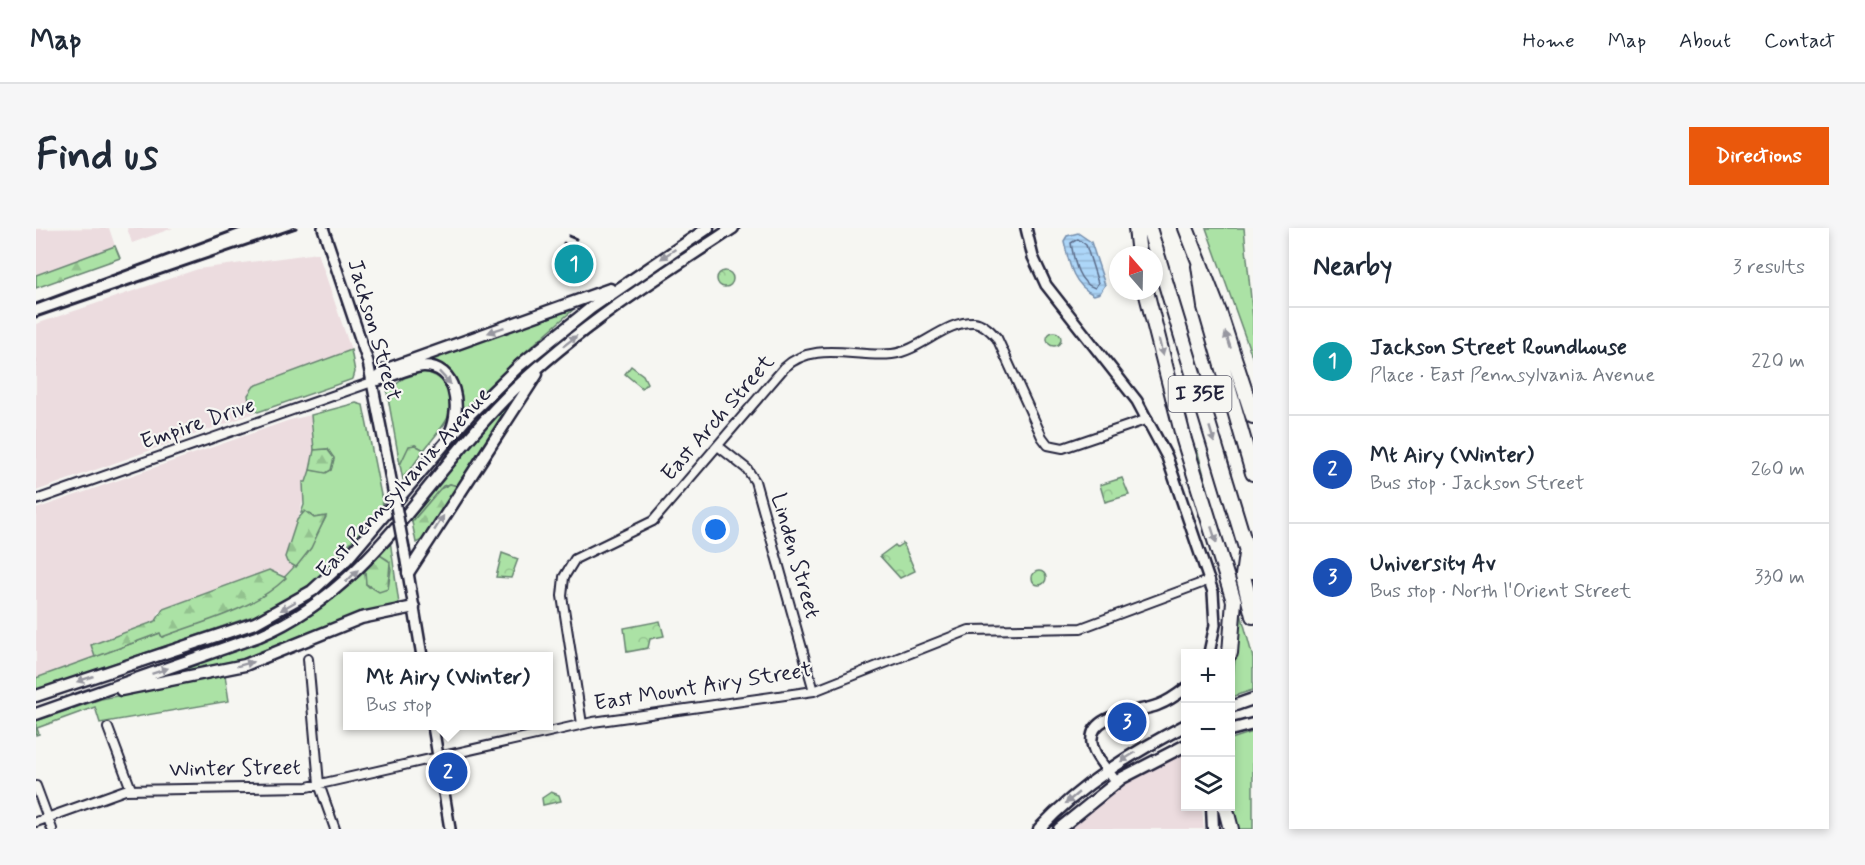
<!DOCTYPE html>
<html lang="en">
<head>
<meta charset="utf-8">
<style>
  :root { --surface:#fff; --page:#f6f6f7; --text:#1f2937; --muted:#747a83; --line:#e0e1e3; --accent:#ea580c }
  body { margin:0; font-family:Mynerve,sans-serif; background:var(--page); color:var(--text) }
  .controls { position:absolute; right:18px; bottom:18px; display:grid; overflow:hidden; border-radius:0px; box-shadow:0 3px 9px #0003 }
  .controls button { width:54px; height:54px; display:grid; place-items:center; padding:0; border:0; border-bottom:2px solid var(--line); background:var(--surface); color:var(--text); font:30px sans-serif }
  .compass { position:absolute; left:1073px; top:18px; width:54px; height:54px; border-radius:50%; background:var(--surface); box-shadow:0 3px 9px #0003; rotate:340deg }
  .you { position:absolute; left:680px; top:302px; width:21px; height:21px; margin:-15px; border:4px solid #fff; border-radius:50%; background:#1a73e8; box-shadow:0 0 0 9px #1a73e833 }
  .badge { display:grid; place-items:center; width:39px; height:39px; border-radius:50%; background:var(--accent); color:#fff; font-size:20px; font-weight:700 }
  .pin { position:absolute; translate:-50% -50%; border:3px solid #fff; box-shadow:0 2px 6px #0006 }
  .popup { position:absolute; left:307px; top:424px; width:210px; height:78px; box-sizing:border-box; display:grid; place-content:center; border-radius:0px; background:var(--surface); filter:drop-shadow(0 2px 4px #0005); font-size:20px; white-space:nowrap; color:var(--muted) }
  .popup b { font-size:22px; color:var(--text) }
  .popup::after { content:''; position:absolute; left:50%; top:100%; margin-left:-12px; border:12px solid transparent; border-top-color:var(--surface) }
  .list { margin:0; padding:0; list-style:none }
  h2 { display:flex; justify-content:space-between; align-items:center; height:78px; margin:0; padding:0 24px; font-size:26px }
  h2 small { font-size:20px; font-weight:400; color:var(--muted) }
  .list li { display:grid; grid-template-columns:39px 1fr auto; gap:18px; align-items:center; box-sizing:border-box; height:108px; padding:0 24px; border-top:2px solid var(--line) }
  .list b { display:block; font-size:22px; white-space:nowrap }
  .list p { margin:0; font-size:20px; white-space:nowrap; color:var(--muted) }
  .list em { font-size:20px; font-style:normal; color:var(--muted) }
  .icon { flex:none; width:33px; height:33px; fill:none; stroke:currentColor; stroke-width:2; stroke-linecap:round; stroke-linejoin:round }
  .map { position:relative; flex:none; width:1217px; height:601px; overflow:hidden; border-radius:0px }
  header { display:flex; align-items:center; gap:36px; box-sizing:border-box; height:84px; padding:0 30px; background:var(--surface); border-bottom:2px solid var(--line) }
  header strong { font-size:28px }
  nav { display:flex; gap:33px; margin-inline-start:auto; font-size:21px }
  .intro { display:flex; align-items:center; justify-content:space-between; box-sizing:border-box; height:144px; padding:0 36px }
  h1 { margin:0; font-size:42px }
  .button { padding:15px 27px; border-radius:0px; background:var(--accent); color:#fff; font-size:21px; font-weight:700 }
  main { display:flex; gap:36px; padding:0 36px }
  aside { flex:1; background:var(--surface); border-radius:0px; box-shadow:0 3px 9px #0003 }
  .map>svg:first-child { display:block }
  .built { fill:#ecdcdf }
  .grass { fill:#abe2a5; stroke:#668270; stroke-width:1.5 }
  .forest { fill:url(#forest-firs); stroke:#668270; stroke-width:1.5 }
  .park { fill:url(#park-crowns); stroke:#668270; stroke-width:1.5 }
  .water { fill:url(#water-rules); stroke:#758eac; stroke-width:1.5 }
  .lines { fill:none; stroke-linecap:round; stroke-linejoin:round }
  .shore { stroke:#5a6a87; stroke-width:1.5 }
  .minor-casing { stroke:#22223b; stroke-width:12 }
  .tertiary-casing { stroke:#22223b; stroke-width:14 }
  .secondary-casing { stroke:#22223b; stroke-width:15 }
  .motorway-casing { stroke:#22223b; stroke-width:18 }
  .minor { stroke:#f6f6f2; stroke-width:8 }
  .tertiary { stroke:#f6f6f2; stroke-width:9 }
  .secondary { stroke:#f6f6f2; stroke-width:10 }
  .motorway { stroke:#f6f6f2; stroke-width:14 }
  .rail { stroke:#22223b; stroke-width:3 }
  .tertiary-bridge-casing { stroke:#22223b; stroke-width:14; stroke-linecap:butt }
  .tertiary-bridge { stroke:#f6f6f2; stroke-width:9 }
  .oneway { fill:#9797a0 }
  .labels { text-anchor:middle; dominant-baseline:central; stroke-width:4.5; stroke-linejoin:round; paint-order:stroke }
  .shield { fill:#f6f6f2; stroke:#626272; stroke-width:1.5 }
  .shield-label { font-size:21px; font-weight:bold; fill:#22223b }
  .street-label { font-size:22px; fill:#22223b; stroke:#f6f6f2 }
</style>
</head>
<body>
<header>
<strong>Map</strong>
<nav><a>Home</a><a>Map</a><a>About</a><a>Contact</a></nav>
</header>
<div class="intro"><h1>Find us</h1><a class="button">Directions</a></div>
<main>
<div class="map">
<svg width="1217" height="601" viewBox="0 0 1217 601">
  <defs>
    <pattern id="forest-firs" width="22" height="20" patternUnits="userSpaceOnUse" patternTransform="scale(1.5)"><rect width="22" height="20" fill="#abe2a5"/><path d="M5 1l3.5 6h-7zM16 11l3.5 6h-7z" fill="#93c28f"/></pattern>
    <pattern id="park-crowns" width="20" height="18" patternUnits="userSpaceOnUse" patternTransform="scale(1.5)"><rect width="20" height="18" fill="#abe2a5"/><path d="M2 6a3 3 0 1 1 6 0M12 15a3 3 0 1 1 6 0" fill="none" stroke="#93c28f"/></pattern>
    <pattern id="water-rules" width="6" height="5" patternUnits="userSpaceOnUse" patternTransform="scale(1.5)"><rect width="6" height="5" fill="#add6f8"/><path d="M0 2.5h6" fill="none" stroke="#95b7d6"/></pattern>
  </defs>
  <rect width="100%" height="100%" fill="#f6f6f2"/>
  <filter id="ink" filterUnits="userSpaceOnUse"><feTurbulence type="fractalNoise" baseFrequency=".0167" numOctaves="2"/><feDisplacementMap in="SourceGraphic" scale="12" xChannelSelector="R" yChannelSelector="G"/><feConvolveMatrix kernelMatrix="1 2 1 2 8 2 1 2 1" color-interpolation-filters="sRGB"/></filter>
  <g filter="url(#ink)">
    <path class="built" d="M 73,0 L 79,18 L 0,47 L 0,1 Z
      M 91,0 L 137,0 L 96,15 Z
      M 282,25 L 315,122 L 218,158 L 212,177 L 222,184 L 0,263 L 0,96 L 162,41 Z
      M 275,187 L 279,227 L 251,334 L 260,339 L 250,350 L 242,344 L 123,384 L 120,393 L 55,417 L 59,429 L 0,450 L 0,281 L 254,192 Z
      M 1149,523 L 1150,578 L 1166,579 L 1168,601 L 1031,601 L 1075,564 L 1106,544 Z"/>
    <path class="grass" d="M 1170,0 L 1208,0 L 1217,91 L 1217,131 Z
      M 538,81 L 481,131 L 427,183 C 425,178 426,171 425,165 C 422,144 402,140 386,133 Z
      M 315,122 L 319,144 L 317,151 L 222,184 L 214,180 L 212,167 L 218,158 Z
      M 387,144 C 406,147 419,162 415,182 C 412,195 396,211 388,222 L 379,217 L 371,223 L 364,237 L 351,164 L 368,150 Z
      M 478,168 L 421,258 L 414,256 L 407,258 L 376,294 L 375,287 L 445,203 Z
      M 320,175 L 327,177 L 347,277 L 286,347 L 258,368 L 226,385 L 0,462 L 0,450 L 124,405 L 126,409 C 208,376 248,374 290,289 L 278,290 L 274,285 L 265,285 L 268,277 L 267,254 L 270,254 L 274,242 L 290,244 L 295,242 L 298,231 L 292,221 L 278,222 L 275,187 Z
      M 1161,221 L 1217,430 L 1217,462 L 1195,469 L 1203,394 L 1201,374 L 1157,222 Z
      M 354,312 L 363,376 L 320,386 L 212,430 L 138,445 C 166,430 200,423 230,411 C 267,396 300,371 329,343 L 330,356 L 333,359 L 352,361 L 355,341 L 352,332 L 342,326 Z
      M 189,447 L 193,473 L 64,495 L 59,479 L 1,500 L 3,506 L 0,507 L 0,493 L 65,471 Z
      M 1217,504 L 1217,601 L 1199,601 L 1194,578 L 1195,511 Z"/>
    <path class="forest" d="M 79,18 L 84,30 L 0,60 L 0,47 Z
      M 379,217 L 388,222 L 367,252 L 364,237 L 373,218 Z
      M 291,221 L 298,230 L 295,242 L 290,245 L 274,242 L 278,222 Z
      M 414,256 L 421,258 L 388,311 L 380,315 L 376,294 L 404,261 Z
      M 269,283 L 278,290 L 290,288 L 275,320 L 260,339 L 251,334 L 249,329 L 261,292 Z
      M 342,326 L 354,334 L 352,361 L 343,364 L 330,356 L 329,343 Z
      M 233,342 L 250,350 C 217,382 168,393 126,409 L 124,405 L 59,429 L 55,417 L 120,393 L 127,381 Z"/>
    <path class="park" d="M681 51a8 8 0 1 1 16 0a8 8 0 1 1-16 0Z
      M1011 111a7 7 0 1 1 14 0a7 7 0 1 1-14 0Z
      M 595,138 L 607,147 L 611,155 L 606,160 L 589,146 Z
      M 1086,250 L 1093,267 L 1069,274 L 1064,257 Z
      M 867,315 L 879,343 L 864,350 L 844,328 L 859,317 L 861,319 Z
      M 466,325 L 482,331 L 475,350 L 460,349 Z
      M996 350a7 7 0 1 1 14 0a7 7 0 1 1-14 0Z
      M 624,393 L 628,408 L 614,411 L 612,420 L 591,424 L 588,400 Z
      M 515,564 L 523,567 L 525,573 L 507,577 L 506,570 Z"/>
    <path class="water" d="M 1042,5 L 1055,14 L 1069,57 L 1064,65 L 1058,67 C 1036,56 1033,35 1028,13 L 1031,8 Z"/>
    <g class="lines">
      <path class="shore" d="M 1042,11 L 1050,17 L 1062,55 L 1059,60 C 1041,55 1038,31 1035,15 Z"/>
      <defs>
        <path id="minor" d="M 682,218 L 711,241 L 719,253 L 778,463
          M 0,272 L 336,154
          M 272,431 L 283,556 L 299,601
          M 546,496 L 526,368 L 528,349 L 539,331 L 617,293 L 748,140 C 777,112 820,130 856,126 C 884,123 909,93 938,94 C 947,95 955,103 961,110 L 1006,209 L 1012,217 L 1027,220 L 1112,191
          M 72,500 L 95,561
          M 0,558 L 16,601
          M 0,594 L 89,562 L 271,559 L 557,494 L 778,463 L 933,402 L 1045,400 L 1174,352"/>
        <path id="tertiary" d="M 287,0 L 332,134 L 350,225
          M 990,0 L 997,29 L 1010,57 L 1101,173 L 1131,229 L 1177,364 L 1179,397 L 1173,425
          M 368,321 L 386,428
          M 397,498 L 414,601
          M 1080,554 C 1073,543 1058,529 1056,515 C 1052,484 1103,485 1122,477 C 1133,473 1141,467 1150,460"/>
        <path id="secondary" d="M 342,152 C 356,148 372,139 387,138 C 421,137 425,180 415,203
          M 336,154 L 351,141 L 574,61
          M 372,345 L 501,146
          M 85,462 L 209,437 L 325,390 L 378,379
          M 0,468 L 219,395 L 276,363 L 311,331 L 434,186 L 484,137 L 555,80 L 672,0
          M 1194,479 L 1217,471
          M 0,486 L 223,408 C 329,364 383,261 459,181 C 527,109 614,54 697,0
          M 1194,502 L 1217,496
          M 1176,578 L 1177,601
          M 1003,601 C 1045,556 1096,525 1150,497
          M 1023,601 L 1086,550 L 1150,517"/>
        <path id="motorway" d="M 1100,0 L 1103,27
          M 1113,0 L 1217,343
          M 1150,0 L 1183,84 L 1217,188
          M 1163,38 L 1169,79 L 1217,245
          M 1110,63 L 1148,212 L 1198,373 L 1194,425
          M 1210,326 L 1207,348 L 1217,388
          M 1189,578 L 1195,601"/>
      </defs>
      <use href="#minor" class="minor-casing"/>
      <use href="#tertiary" class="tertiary-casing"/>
      <use href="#secondary" class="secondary-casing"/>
      <use href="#motorway" class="motorway-casing"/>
      <use href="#minor" class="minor"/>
      <use href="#tertiary" class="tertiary"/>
      <use href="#secondary" class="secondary"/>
      <use href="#motorway" class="motorway"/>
      <path class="rail" d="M 533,8 L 540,11
        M 528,15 L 533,20
        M 0,76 L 204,0
        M 0,89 L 260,0"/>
      <defs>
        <path id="tertiary-bridge" d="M 350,225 L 368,321"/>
      </defs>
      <use href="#tertiary-bridge" class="tertiary-bridge-casing"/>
      <use href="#tertiary-bridge" class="tertiary-bridge"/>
    </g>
    <defs><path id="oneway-solid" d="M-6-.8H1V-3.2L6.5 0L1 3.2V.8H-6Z" transform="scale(1.5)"/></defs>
    <g class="oneway">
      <use href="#oneway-solid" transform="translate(632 26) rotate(146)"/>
      <use href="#oneway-solid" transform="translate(460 102) rotate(161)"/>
      <use href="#oneway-solid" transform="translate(1192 112) rotate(-108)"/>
      <use href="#oneway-solid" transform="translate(534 113) rotate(-38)"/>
      <use href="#oneway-solid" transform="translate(1125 120) rotate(76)"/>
      <use href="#oneway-solid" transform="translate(409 150) rotate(47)"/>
      <use href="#oneway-solid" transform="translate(1176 207) rotate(73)"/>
      <use href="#oneway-solid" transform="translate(403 295) rotate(-58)"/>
      <use href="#oneway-solid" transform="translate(1178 307) rotate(72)"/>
      <use href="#oneway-solid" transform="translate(316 348) rotate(-45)"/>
      <use href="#oneway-solid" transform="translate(252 378) rotate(150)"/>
      <use href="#oneway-solid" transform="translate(209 436) rotate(-15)"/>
      <use href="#oneway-solid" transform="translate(124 443) rotate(-19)"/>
      <use href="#oneway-solid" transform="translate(49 451) rotate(161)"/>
      <use href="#oneway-solid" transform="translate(1092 529) rotate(148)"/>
      <use href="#oneway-solid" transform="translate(1036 570) rotate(140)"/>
    </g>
  </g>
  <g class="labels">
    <rect class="shield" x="1132.5" y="148" width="63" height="36" rx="4.5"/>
    <g class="shield-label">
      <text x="1164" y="166">I 35E</text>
    </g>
    <g class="street-label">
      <text transform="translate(338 102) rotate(74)">Jackson Street</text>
      <text transform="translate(682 190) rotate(-49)">East Arch Street</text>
      <text transform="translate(162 196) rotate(-19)">Empire Drive</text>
      <text transform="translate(368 255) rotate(-48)">East Pennsylvania Avenue</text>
      <text transform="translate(759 328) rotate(74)">Linden Street</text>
      <text transform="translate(667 459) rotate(-9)">East Mount Airy Street</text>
      <text transform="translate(199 541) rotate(-1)">Winter Street</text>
    </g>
  </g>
</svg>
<div class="controls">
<button>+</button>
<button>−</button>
<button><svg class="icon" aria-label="layers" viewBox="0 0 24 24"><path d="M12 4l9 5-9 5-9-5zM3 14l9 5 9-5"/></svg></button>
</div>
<svg class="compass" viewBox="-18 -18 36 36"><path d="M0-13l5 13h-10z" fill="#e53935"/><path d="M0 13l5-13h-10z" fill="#747a83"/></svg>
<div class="you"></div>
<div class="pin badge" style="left:538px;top:36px;background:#0f9aa8">1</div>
<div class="pin badge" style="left:412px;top:544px;background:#1a4fb4">2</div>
<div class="popup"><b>Mt Airy (Winter)</b>Bus stop</div>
<div class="pin badge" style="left:1091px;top:494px;background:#1a4fb4">3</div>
</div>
<aside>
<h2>Nearby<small>3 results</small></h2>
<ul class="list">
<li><span class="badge" style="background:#0f9aa8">1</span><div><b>Jackson Street Roundhouse</b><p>Place · East Pennsylvania Avenue</p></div><em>220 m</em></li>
<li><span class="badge" style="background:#1a4fb4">2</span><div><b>Mt Airy (Winter)</b><p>Bus stop · Jackson Street</p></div><em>260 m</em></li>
<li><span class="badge" style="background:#1a4fb4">3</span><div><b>University Av</b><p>Bus stop · North l'Orient Street</p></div><em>330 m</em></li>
</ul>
</aside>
</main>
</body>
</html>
